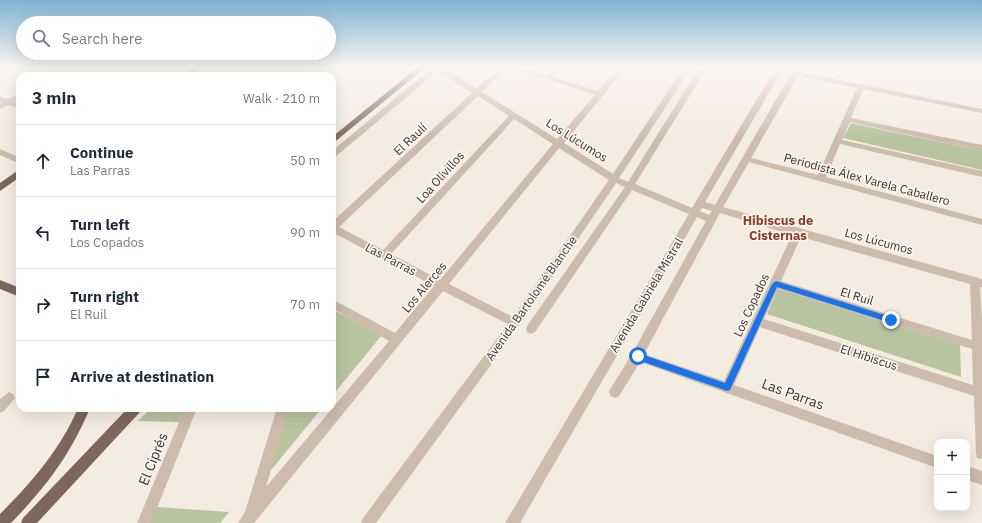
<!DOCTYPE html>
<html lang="en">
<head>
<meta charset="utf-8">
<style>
  :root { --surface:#fff; --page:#f6f6f7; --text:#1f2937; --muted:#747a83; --line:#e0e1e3 }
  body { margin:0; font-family:"IBM Plex Sans",sans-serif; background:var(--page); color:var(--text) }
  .controls { position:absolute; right:12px; bottom:12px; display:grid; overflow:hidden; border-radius:8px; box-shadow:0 4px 16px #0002 }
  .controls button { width:36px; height:36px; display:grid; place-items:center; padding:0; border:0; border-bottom:1px solid var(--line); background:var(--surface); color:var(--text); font:20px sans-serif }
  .stop { position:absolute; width:12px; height:12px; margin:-9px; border:3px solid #1a73e8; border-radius:50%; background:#fff }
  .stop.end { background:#1a73e8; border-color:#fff; box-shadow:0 1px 4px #0008 }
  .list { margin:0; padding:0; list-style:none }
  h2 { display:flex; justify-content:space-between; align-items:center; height:52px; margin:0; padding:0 16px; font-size:17px }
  h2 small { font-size:13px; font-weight:400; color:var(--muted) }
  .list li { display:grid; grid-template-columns:26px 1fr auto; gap:12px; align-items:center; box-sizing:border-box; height:72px; padding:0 16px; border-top:1px solid var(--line) }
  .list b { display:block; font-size:15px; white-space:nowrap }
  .list p { margin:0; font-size:13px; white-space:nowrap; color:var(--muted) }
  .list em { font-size:13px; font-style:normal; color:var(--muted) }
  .icon { flex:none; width:22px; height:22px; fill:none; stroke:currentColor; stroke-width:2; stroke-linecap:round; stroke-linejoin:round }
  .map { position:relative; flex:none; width:982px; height:523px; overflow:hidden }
  .search { position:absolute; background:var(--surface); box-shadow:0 4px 16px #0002; left:16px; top:16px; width:320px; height:44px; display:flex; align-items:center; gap:10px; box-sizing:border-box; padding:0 14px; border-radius:22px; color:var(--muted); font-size:15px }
  .panel { position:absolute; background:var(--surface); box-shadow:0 4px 16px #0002; left:16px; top:72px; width:320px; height:340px; border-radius:12px }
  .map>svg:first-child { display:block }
  .green { fill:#b8c4a0 }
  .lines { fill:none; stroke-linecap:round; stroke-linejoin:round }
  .minor { fill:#cdbbac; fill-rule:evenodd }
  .major { fill:#7d675c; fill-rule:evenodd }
  .route { fill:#1a73e8 }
  .labels { text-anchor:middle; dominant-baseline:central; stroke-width:3.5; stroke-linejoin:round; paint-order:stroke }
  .street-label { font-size:12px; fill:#3b302b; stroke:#fbf5ee }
  .neighbourhood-label { font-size:13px; font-weight:bold; fill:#8c3b22; stroke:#fbf5ee }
  .near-street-label { font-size:14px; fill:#3b302b; stroke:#fbf5ee }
</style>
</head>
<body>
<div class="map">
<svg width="982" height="523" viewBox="0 0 982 523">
  <rect width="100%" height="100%" fill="#f4ebe1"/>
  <path class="green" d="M 167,67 L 189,67 L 171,76 L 151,76 Z
    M 851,123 L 982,151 L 982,170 L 843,138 Z
    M 778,289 L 960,345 L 961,377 L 767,314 Z
    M 332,309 L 382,335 L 332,396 Z
    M 151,408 L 185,408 L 179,422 L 138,421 Z
    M 283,408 L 322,408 L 267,475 Z
    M 156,507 L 229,512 L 220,523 L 150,523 Z"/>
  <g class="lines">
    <path class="minor" d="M 67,67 L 76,67 L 61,76 L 52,76 Z
      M 81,67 L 91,67 L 113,76 L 102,76 Z
      M 133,67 L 142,67 L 127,76 L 118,76 Z
      M 433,67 L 443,67 L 476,89 L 500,67 L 508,67 L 482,92 L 557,139 L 595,95 L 512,67 L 523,67 L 547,75 L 554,67 L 562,67 L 553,77 L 598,91 L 618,67 L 626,67 L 564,143 L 613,174 L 684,67 L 692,67 L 619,178 L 628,182 L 697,71 L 704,69 L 705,71 L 635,184 L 692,208 L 776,67 L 784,67 L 705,202 L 715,205 L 795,67 L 803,67 L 800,72 L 982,109 L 982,113 L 863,89 L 851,118 L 982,145 L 982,151 L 850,122 L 842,140 L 982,171 L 982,177 L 840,144 L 826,177 L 982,219 L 982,225 L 749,162 L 723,207 L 982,279 L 982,287 L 980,287 L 982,319 L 982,459 L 977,458 L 976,453 L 974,396 L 760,327 L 734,385 L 937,456 L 937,468 L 640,362 L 619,396 L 615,398 L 611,396 L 609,392 L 611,388 L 633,352 L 706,221 L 697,217 L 520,523 L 505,523 L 689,214 L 632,190 L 535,332 L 531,334 L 527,332 L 526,329 L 527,326 L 625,187 L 616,183 L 519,326 L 376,523 L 361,523 L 363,518 L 508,324 L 443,291 L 254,523 L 238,523 L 245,512 L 277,408 L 289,408 L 266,487 L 389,341 L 332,308 L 332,299 L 395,333 L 434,286 L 332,232 L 332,222 L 472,93 L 438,71 L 335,157 L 332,158 L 332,151 ZM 798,76 L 857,88 L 818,175 L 751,158 ZM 478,96 L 509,116 L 383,250 L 339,227 ZM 514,119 L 553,144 L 440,280 L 391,254 ZM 559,148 L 609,180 L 513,317 L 449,284 ZM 702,208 L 712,211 L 709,215 L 700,211 ZM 720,213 L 792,235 L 724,381 L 644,354 ZM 801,237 L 970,284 L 972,340 L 781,281 ZM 778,289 L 972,349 L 973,385 L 764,319 Z
      M 20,94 L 20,99 L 15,102 L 20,104 L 20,109 L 9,105 L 0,109 L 0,104 L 2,103 L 0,102 L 0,97 L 8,99 Z
      M 0,149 L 20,158 L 20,164 L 0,155 Z
      M 9,392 L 13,394 L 15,398 L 4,411 L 0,413 L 0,399 Z
      M 185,408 L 197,408 L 151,523 L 137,523 Z
      M 967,466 L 982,471 L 982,485 L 967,480 Z"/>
    <path class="major" d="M 194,67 L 203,67 L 188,76 L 179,76 Z
      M 418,67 L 426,67 L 332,144 L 332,137 Z
      M 20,169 L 20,177 L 0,191 L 0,183 Z
      M 0,280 L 20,288 L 20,297 L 0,289 Z
      M 78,408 L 90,408 C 71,454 46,487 11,523 L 0,523 L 0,514 C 32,482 60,450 78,408 Z
      M 128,408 L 142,408 L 140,412 L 37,523 L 21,523 L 23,518 Z"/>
  </g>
  <linearGradient id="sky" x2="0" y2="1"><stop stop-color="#7eb2d2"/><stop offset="0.48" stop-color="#faf6f2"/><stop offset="1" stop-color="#faf6f2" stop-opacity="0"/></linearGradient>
  <rect width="982" height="140" fill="url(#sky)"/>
  <path class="route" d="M 776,281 L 891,317 L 895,320 L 891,323 L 777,287 L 730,390 L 727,391 L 635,359 L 635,354 L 638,353 L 725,383 L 772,284 Z"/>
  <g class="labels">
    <g class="street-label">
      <text transform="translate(410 139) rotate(-43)">El Raulí</text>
      <text transform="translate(577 140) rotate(32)">Los Lúcumos</text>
      <text transform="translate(440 177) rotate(-48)">Loa Olivillos</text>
      <text transform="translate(867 179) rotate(15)">Periodista Álex Varela Caballero</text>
      <text transform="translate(879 241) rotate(15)">Los Lúcumos</text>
      <text transform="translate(391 259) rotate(28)">Las Parras</text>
      <text transform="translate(424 287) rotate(-50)">Los Alerces</text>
      <text transform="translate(646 295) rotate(-59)">Avenida Gabriela Mistral</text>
      <text transform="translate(857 296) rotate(17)">El Ruil</text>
      <text transform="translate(531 298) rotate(-55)">Avenida Bartolomé Blanche</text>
      <text transform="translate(751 305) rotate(-65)">Los Copados</text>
      <text transform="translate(869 357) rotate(18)">El Hibiscus</text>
    </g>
    <g class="neighbourhood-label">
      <text x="778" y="220">Hibiscus de<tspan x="778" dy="15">Cisternas</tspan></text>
    </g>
    <g class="near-street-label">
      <text transform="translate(793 394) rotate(20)">Las Parras</text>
      <text transform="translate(153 459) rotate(-68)">El Ciprés</text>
    </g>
  </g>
</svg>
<div class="controls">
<button>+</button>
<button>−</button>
</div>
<div class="stop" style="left:638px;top:356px"></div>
<div class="stop end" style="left:891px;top:320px"></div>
<div class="search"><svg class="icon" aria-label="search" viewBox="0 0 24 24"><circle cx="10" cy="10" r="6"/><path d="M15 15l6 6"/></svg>Search here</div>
<section class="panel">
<h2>3 min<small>Walk · 210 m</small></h2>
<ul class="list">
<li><svg class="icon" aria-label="ahead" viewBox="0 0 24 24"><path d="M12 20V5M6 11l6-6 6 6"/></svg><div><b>Continue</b><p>Las Parras</p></div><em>50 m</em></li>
<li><svg class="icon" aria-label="left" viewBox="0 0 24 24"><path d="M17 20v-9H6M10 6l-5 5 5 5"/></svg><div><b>Turn left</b><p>Los Copados</p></div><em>90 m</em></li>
<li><svg class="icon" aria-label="right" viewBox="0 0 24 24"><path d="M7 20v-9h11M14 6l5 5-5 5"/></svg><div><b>Turn right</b><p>El Ruil</p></div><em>70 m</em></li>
<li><svg class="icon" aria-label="arrive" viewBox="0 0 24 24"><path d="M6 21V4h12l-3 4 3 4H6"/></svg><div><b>Arrive at destination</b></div></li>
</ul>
</section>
</div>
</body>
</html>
